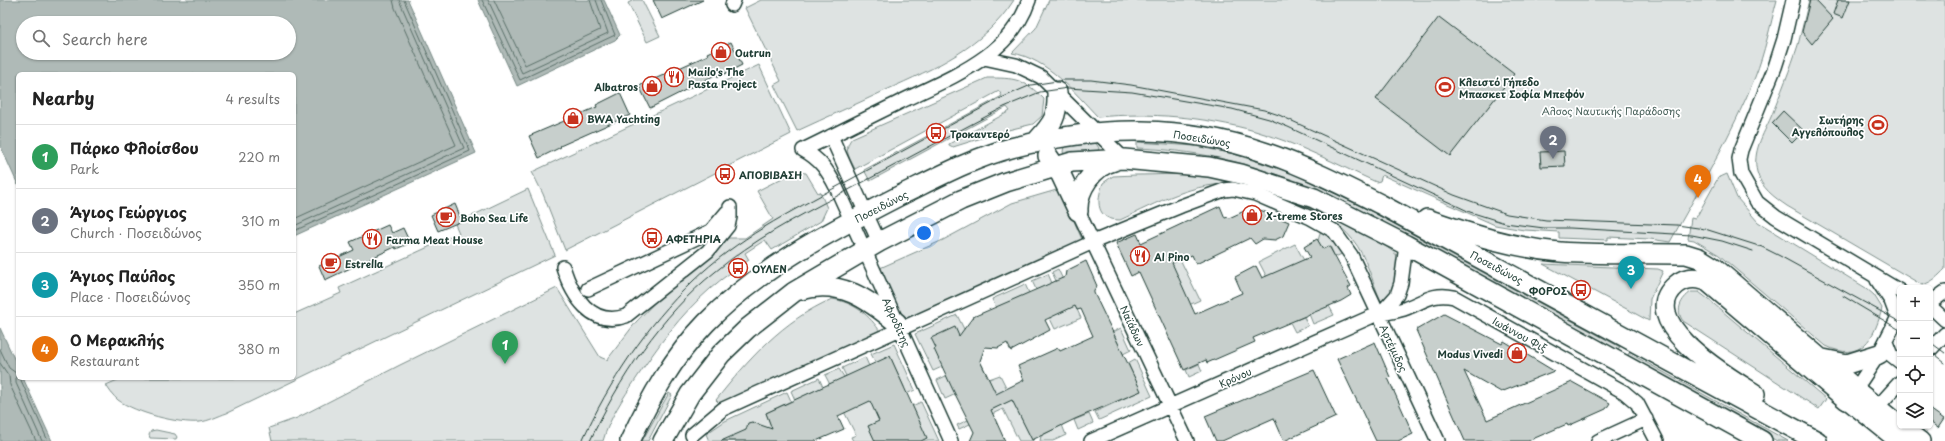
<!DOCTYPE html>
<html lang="en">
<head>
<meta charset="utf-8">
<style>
  :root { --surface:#fff; --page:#f6f6f6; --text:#222; --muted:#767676; --line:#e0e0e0; --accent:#db2777 }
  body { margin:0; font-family:"Playpen Sans",sans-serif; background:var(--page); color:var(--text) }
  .controls { position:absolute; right:12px; bottom:12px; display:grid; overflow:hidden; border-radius:6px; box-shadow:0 1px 3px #0004 }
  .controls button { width:36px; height:36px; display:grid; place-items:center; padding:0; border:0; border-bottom:1px solid var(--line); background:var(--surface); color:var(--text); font:20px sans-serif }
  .you { position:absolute; left:924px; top:233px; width:14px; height:14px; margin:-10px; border:3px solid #fff; border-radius:50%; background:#1a73e8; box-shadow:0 0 0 6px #1a73e833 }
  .badge { display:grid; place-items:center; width:26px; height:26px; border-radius:50%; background:var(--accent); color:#fff; font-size:13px; font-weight:700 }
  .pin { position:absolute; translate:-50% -33px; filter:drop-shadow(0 1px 2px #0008) }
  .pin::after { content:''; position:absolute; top:21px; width:14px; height:12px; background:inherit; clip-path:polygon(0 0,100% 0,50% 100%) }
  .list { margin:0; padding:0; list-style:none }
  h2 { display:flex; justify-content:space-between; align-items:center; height:52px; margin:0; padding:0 16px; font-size:17px }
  h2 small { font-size:13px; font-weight:400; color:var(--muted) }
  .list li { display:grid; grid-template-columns:26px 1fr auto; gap:12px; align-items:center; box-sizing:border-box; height:64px; padding:0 16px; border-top:1px solid var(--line) }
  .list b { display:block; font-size:15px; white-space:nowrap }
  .list p { margin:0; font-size:13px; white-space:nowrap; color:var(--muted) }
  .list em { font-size:13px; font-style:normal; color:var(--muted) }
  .icon { flex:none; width:22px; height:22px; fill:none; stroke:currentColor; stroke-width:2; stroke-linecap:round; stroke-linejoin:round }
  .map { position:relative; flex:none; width:1945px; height:441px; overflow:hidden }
  .search { position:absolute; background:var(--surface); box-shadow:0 1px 3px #0004; left:16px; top:16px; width:280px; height:44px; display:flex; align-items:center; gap:10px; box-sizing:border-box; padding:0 14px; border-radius:22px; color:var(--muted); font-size:15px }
  .panel { position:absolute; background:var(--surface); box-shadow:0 1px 3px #0004; left:16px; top:72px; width:280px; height:308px; border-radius:6px }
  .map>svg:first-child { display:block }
  .green { fill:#dee3e2; stroke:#7e908b }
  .water { fill:#afbab7; stroke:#758883; fill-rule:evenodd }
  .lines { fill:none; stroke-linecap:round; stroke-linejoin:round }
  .shore { stroke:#596f68; stroke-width:1 }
  .building { fill:#c7cfcc; stroke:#1f3d34; fill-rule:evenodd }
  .minor-casing { stroke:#1f3d34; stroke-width:16 }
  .major-casing { stroke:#1f3d34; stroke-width:20 }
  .highway-casing { stroke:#1f3d34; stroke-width:22 }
  .minor { stroke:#fff; stroke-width:13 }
  .major { stroke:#fff; stroke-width:17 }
  .highway { stroke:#fff; stroke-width:19 }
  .tram { stroke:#1f3d34; stroke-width:1 }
  .labels { text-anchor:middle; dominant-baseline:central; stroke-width:3.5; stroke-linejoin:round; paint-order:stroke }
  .poi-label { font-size:10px; font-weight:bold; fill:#1f3d34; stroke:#fff; text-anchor:start }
  .park-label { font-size:10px; fill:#455e57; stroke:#fff }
  .street-label { font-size:10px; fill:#1f3d34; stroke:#fff }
</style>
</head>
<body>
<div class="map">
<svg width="1945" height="441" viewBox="0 0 1945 441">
  <rect width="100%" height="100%" fill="#fff"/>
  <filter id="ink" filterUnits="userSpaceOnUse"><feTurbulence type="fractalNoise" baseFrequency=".025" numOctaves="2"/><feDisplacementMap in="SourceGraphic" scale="8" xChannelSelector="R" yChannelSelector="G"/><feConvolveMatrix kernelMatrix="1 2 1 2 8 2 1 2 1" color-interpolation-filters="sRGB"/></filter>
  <g filter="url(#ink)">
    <path class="green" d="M 634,0 L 642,0 L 660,36 L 647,42 L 628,3 Z
      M 761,0 L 1014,0 C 984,47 935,68 886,90 C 857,104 827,117 797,131 L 774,85 L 781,81 L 745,8 Z
      M 1049,0 L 1777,0 C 1770,26 1765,52 1755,77 C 1732,134 1700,188 1670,242 L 1650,239 L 1608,237 L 1608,240 L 1559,238 L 1559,232 L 1524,230 L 1495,225 L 1382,175 L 1380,181 L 1376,182 C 1336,164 1297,143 1255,131 C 1205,117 1150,112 1098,117 C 1074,92 1048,59 1012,53 L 1036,28 Z
      M 1809,0 L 1945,0 L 1945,269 C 1938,276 1933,282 1922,285 L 1787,206 C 1774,197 1761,188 1757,172 C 1752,152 1763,135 1771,117 C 1780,95 1791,67 1798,45 C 1802,30 1805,15 1809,0 Z
      M 759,65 L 791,134 L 565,250 L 543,194 L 532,172 Z
      M 987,78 C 1015,78 1023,78 1044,99 L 1042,116 L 1033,124 L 1004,131 L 953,147 L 949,145 L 949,144 L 1010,111 L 1007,107 L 870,181 L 864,170 L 1002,96 L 999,91 L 855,169 C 849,157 843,149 852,138 Z
      M 1095,142 L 1099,148 L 1098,151 L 1065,155 L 1063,152 L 1064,146 Z
      M 1137,142 L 1195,146 L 1234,154 L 1292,173 L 1363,207 L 1620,347 L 1616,354 L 1325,195 C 1261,165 1208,151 1137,148 Z
      M 794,172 L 806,173 L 818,193 L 820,192 L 827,208 L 821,221 L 772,250 L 765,240 L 745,253 L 749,260 C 736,269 722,278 710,289 C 680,315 657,347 636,379 C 623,398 609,419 603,441 L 272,441 L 269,428 L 297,418 L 400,365 L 557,288 L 600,357 L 607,360 L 636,322 L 660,297 L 726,238 L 745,238 L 773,219 L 757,191 Z
      M 1727,174 L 1737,198 L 1758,222 L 1866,288 L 1874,295 L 1882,308 C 1875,338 1861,363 1826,346 L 1719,255 L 1694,240 L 1688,239 L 1691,218 L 1695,219 L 1697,216 L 1718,178 Z
      M 1136,175 C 1157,175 1179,173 1200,176 C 1254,183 1306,204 1354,230 C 1370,238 1391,246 1402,261 C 1399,275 1396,295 1381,301 C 1372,281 1366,256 1353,240 C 1338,221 1316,211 1294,203 C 1276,197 1255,187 1236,185 C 1196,180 1155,204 1120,220 C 1096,220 1096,201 1103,183 L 1113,176 Z
      M 528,189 L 555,255 L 227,413 C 218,416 209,421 200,422 C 178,424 136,413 118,400 C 113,396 109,390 106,385 L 122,378 L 294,378 L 294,314 L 341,293 L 339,288 L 459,233 L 455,224 Z
      M 1060,189 L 1084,244 L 904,322 L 880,268 L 943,240 L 1012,203 Z
      M 1321,229 L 1338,238 L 1344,253 L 1335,257 L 1330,246 L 1323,249 L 1318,241 Z
      M 1295,244 L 1334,315 L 1313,324 L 1309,314 L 1296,320 L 1304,317 L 1308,326 L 1295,332 L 1259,262 Z
      M 1179,257 L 1200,300 L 1160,318 L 1158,314 L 1163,311 L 1146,274 L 1140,275 Z
      M 1543,264 L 1658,269 L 1663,271 L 1650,299 L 1649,321 Z
      M 1058,269 L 1081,318 L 1055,329 L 1032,281 L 1048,274 L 1052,283 L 1056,281 L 1052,272 Z
      M 1025,284 L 1029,293 L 996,308 L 992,299 Z
      M 1691,292 L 1699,292 L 1708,299 L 1826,399 L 1819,409 L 1683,321 C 1675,310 1681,299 1691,292 Z
      M 832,299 C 853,302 870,315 881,333 L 721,405 L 716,400 C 748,360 783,320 832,299 Z
      M 957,315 L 989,379 L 1000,375 L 1033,441 L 1019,441 L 1003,409 L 959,429 L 957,425 L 997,407 L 990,391 L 956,394 L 945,399 L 937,380 L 948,375 L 944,366 L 933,371 L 915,334 Z
      M 1121,328 L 1131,350 L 1123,354 L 1113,332 Z
      M 894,344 L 915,390 L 895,399 L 889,416 L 921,402 L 939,441 L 853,441 L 851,437 L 856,435 L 825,375 L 839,369 L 844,377 L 846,376 L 842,368 L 865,357 L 869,366 L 892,392 L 904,387 L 890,357 L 876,363 L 871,354 Z
      M 1629,353 L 1788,441 L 1777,441 L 1626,359 Z
      M 1135,359 L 1152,396 L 1099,420 L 1095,412 L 1140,391 L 1128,363 Z
      M 1199,364 L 1202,371 L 1189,377 L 1186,370 Z
      M 819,378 L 823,387 L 795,400 L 791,391 Z
      M 787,392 L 791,401 L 766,413 L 777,441 L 709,441 L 706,434 L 725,421 Z
      M 669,393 L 672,395 L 648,441 L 642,441 Z
      M 1089,414 L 1093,423 L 1078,430 L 1074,420 Z
      M 1062,425 L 1066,435 L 1053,441 L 1040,441 L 1041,436 Z
      M 156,430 L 175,434 L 177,437 L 176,439 L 150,438 L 149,435 L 151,431 Z"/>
    <path class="water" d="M 0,0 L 408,0 L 476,153 L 294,236 L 294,74 L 18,74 L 18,185 L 0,145 ZM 23,23 L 289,23 L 289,53 L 23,53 Z
      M 478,0 L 604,0 L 620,35 L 615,40 L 517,86 Z
      M 0,328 L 18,367 L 18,378 L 23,378 L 52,441 L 0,441 Z"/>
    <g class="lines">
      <path class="shore" d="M 482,0 L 520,80 L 615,35 L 601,0
        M 488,0 L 522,73 L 608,33 L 596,0
        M 494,0 L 525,65 L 600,30 L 590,0
        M 294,219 L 456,145 L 395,8 L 393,0
        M 294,226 L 464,148 L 399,0
        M 294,231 L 470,151 L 404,0
        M 0,349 L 9,368 L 16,373 L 16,383 L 42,441
        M 0,363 L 9,376 L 10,385 L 36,441
        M 20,378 L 48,441"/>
    </g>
    <path class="building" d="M 653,0 L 703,0 L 662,19 Z
      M 1810,0 L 1815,0 L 1833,19 L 1812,44 L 1802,32 Z
      M 1838,0 L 1850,0 L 1843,18 L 1833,14 Z
      M 1439,17 L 1514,74 L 1450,156 L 1376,99 Z
      M 731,42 L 742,65 L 718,77 L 717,74 L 650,108 L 639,86 L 708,55 L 707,53 Z
      M 620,93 L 630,115 L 560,146 L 561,147 L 539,158 L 529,136 L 597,107 L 596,105 Z
      M 1783,111 L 1804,131 L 1792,143 L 1772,123 Z
      M 1564,151 L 1565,166 L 1541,167 L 1540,152 Z
      M 455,204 L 462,221 L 438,231 L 431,215 Z
      M 1220,206 L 1225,218 L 1228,217 L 1229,218 L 1253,207 L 1289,222 L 1283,236 L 1275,240 L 1263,239 L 1255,244 L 1250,238 L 1196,264 L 1192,255 L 1172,263 L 1195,314 L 1242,293 L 1235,277 L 1256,266 L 1262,278 L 1310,257 L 1304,247 L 1317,239 L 1323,249 L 1329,246 L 1351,286 L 1348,288 L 1351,295 L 1341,301 L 1253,338 L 1255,342 L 1207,363 L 1206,360 L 1184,370 L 1139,272 L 1131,276 L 1116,243 L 1137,234 L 1141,243 Z
      M 388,225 L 392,233 L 403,228 L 410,243 L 396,249 L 395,247 L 325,280 L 319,266 L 354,250 L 350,242 Z
      M 1086,261 L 1097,286 L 1094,290 L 1094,293 L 1141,391 L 1075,419 L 1032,440 L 1012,400 L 991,410 L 1005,441 L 970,441 L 974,432 L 952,388 L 934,349 L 936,348 L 931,338 L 955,327 L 959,336 L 973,317 L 1065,277 L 1066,271 ZM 1075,306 L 1077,310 L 1081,309 L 1093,336 L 1060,351 L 1058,348 L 1018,366 L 1024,380 L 996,394 L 980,361 L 985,347 L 998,348 L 1007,343 L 1011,351 L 1050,330 L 1045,320 Z
      M 1444,314 L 1502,344 L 1504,341 L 1554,371 L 1501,392 L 1464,371 L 1487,420 L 1572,382 L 1610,403 L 1606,409 L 1568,426 L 1567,424 L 1528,441 L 1465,441 L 1416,330 Z
      M 1375,342 L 1390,377 L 1388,378 L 1413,434 L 1398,441 L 1376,441 L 1337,359 Z
      M 890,356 L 927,438 L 921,441 L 875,441 L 868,426 L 879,421 L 870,401 L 838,416 L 844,429 L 816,441 L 721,441 L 746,430 L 748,423 L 752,422 L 772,429 L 766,413 Z
      M 1314,370 L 1336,417 L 1284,441 L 1274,418 L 1222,441 L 1216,441 L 1205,416 Z
      M 1930,409 L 1944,419 L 1938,428 L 1930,422 Z"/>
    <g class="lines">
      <defs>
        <path id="minor" d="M 1793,0 L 1784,39 L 1775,67 L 1741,150 L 1739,159 L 1741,174 L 1757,202 L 1776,217 L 1900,291
          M 732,5 L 734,0
          M 984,58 L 1016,65 L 1041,77 L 1124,159
          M 831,136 L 879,242
          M 803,150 C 820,159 828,171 836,187 L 951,441
          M 803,150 C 834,135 865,119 896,104 C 946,79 1010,58 1029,0
          M 1078,211 L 1187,441
          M 563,267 C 572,295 591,328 626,316 L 708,251 L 728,226 L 730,217 L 730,207
          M 1877,280 L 1891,301 L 1897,317
          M 588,289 L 711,231 L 727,212
          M 1930,303 L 1945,292
          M 1930,306 L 1945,320
          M 1379,315 L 1397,295 L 1401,283 L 1406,245
          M 1886,342 L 1891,355 L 1900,362
          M 1930,350 L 1945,334
          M 1851,396 L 1879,354 L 1900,313
          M 1872,413 L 1900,382
          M 692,435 L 723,409 L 1093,242 L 1181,206 L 1224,190 L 1233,189 L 1255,194 L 1311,218 L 1334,231 L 1351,255 L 1438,441
          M 1091,441 L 1373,316 C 1383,313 1394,312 1404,309 C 1423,302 1433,292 1454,297 L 1624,392 L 1637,403 L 1657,441
          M 1598,441 L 1646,419"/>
        <path id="major" d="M 1857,390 L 1900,425
          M 1847,400 L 1898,441
          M 1901,426 L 1921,441"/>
        <path id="highway" d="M 1035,143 C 1052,124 1058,119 1057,92
          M 1048,156 L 1061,175 L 1078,211
          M 1078,211 C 1077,190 1093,166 1114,161
          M 1427,219 C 1470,234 1514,248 1560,252 C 1602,255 1644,253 1686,254 L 1699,258 L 1715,268 L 1857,390
          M 801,290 C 840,278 869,300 897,323
          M 1823,359 L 1847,364 L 1879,354
          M 1755,394 C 1730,378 1633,322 1676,285 C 1685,277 1696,277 1707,281 L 1847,400
          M 630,441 C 650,398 673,357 706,323 C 760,267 833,230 901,195 C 936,178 973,158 1011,148 C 1054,137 1097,130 1142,131 C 1234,132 1299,163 1380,204 L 1817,441
          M 663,441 L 690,394 L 721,354 L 748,328 L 794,292 L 879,242 L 961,200 L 1006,182 L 1072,162 L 1124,159 L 1209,167 L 1241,174 L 1314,198 L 1406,245 L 1762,441"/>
      </defs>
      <use href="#minor" class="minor-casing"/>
      <use href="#major" class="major-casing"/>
      <use href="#highway" class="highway-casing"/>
      <use href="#minor" class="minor"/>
      <use href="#major" class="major"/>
      <use href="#highway" class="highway"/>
      <path class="tram" d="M 1843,296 L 1900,330
        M 1930,342 L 1945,353
        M 1930,351 L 1945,363
        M 582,441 C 609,382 646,326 693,281 C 736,239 790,212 842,184 C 894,156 946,127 999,99 L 1031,85 L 1064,80 L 1091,80 L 1131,85 L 1264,110 L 1279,115 L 1454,195 L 1507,214 L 1546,220 L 1677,225 L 1705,229 L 1762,247 L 1780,256 L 1900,322
        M 590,441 C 618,380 662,314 715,272 C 753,240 797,217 841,194 C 895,165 949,136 1004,107 L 1040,92 L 1068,88 L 1132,92 L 1232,109 L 1269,119 L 1288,127 L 1470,212 L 1505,223 L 1544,228 L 1570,228 L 1692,235 L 1722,241 L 1753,251"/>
    </g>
  </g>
  <defs>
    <symbol id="shop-ring" viewBox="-11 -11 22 22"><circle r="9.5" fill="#fff" stroke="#c8321e" stroke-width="1.5"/><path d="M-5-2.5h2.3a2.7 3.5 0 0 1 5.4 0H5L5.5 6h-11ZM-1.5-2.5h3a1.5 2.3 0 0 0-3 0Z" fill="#c8321e"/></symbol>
    <symbol id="restaurant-ring" viewBox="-11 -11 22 22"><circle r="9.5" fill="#fff" stroke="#c8321e" stroke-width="1.5"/><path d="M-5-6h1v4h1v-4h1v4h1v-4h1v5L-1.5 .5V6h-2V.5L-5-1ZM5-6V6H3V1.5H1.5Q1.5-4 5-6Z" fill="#c8321e"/></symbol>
    <symbol id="stadium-ring" viewBox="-11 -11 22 22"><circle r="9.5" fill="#fff" stroke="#c8321e" stroke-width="1.5"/><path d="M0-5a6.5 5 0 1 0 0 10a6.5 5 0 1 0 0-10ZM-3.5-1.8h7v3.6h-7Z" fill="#c8321e"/></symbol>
    <symbol id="bus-ring" viewBox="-11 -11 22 22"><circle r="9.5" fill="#fff" stroke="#c8321e" stroke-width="1.5"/><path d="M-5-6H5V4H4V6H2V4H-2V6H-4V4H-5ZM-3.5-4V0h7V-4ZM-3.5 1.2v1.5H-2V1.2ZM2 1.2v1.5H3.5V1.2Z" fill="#c8321e"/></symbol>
    <symbol id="cafe-ring" viewBox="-11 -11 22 22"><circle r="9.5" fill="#fff" stroke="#c8321e" stroke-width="1.5"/><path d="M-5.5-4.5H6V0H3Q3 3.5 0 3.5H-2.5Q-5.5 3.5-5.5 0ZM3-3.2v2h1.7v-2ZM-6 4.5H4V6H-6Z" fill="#c8321e"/></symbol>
  </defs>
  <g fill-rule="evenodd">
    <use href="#shop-ring" x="710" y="41" width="22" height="22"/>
    <use href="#restaurant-ring" x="663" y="66" width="22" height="22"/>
    <use href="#shop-ring" x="641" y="75" width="22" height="22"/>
    <use href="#stadium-ring" x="1434" y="76" width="22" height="22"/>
    <use href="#shop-ring" x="562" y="107" width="22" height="22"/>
    <use href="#stadium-ring" x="1867" y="114" width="22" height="22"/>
    <use href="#bus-ring" x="925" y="122" width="22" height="22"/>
    <use href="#bus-ring" x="714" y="163" width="22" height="22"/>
    <use href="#shop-ring" x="1241" y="204" width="22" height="22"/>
    <use href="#cafe-ring" x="435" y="206" width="22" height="22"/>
    <use href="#bus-ring" x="641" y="227" width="22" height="22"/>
    <use href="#restaurant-ring" x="361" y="228" width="22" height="22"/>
    <use href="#restaurant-ring" x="1129" y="245" width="22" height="22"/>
    <use href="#cafe-ring" x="320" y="252" width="22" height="22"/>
    <use href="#bus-ring" x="727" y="257" width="22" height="22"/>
    <use href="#bus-ring" x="1570" y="279" width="22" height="22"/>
    <use href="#shop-ring" x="1506" y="342" width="22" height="22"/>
  </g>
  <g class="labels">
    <g class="poi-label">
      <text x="735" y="52">Outrun</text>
      <text x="688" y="71">Mailo's The<tspan x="688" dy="12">Pasta Project</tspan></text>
      <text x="1459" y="81">Κλειστό Γήπεδο<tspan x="1459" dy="12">Μπασκετ Σοφία Μπεφόν</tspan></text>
      <text x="638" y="86" text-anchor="end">Albatros</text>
      <text x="587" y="118">BWA Yachting</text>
      <text x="1864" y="119" text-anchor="end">Σωτήρης<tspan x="1864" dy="12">Αγγελόπουλος</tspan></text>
      <text x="950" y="133">Τροκαντερό</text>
      <text x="739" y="174">ΑΠΟΒΙΒΑΣΗ</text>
      <text x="1266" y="215">X-treme Stores</text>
      <text x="460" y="217">Boho Sea Life</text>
      <text x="666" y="238">ΑΦΕΤΗΡΙΑ</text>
      <text x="386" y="239">Farma Meat House</text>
      <text x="1154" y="256">Al Pino</text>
      <text x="345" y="263">Estrella</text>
      <text x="752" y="268">ΟΥΛΕΝ</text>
      <text x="1567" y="290" text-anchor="end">ΦΟΡΟΣ</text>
      <text x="1503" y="353" text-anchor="end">Modus Vivedi</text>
    </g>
    <g class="park-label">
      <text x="1611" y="110">Αλσος Ναυτικής Παράδοσης</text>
    </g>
    <g class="street-label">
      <text transform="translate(1202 138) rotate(9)">Ποσειδώνος</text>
      <text transform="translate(881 206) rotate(-27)">Ποσειδώνος</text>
      <text transform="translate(1497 267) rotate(28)">Ποσειδώνος</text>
      <text transform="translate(897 322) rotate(66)">Αφροδίτης</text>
      <text transform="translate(1133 326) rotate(65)">Ναϊάδων</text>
      <text transform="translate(1520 334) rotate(29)">Ιωάννου Φιξ</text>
      <text transform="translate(1394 348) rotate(65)">Αρτέμιδος</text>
      <text transform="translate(1235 377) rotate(-24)">Κρόνου</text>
    </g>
  </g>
</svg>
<div class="controls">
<button>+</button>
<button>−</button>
<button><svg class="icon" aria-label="locate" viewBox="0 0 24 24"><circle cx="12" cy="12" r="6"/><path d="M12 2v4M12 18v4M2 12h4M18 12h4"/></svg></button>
<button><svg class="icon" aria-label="layers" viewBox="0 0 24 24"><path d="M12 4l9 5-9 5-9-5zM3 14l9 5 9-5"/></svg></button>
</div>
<div class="you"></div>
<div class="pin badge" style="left:505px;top:364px;background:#2e9e5b">1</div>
<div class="pin badge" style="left:1553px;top:159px;background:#6b7280">2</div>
<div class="pin badge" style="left:1631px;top:289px;background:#0f9aa8">3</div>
<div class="pin badge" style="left:1698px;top:198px;background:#e8710a">4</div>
<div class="search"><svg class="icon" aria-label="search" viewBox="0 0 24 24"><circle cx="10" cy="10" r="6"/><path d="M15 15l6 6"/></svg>Search here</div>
<section class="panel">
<h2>Nearby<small>4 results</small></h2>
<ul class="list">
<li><span class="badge" style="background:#2e9e5b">1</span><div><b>Πάρκο Φλοίσβου</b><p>Park</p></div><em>220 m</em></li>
<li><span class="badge" style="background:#6b7280">2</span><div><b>Άγιος Γεώργιος</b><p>Church · Ποσειδώνος</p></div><em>310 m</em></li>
<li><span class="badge" style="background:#0f9aa8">3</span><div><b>Άγιος Παύλος</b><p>Place · Ποσειδώνος</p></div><em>350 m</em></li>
<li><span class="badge" style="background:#e8710a">4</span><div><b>Ο Μερακλής</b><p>Restaurant</p></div><em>380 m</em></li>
</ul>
</section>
</div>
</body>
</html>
